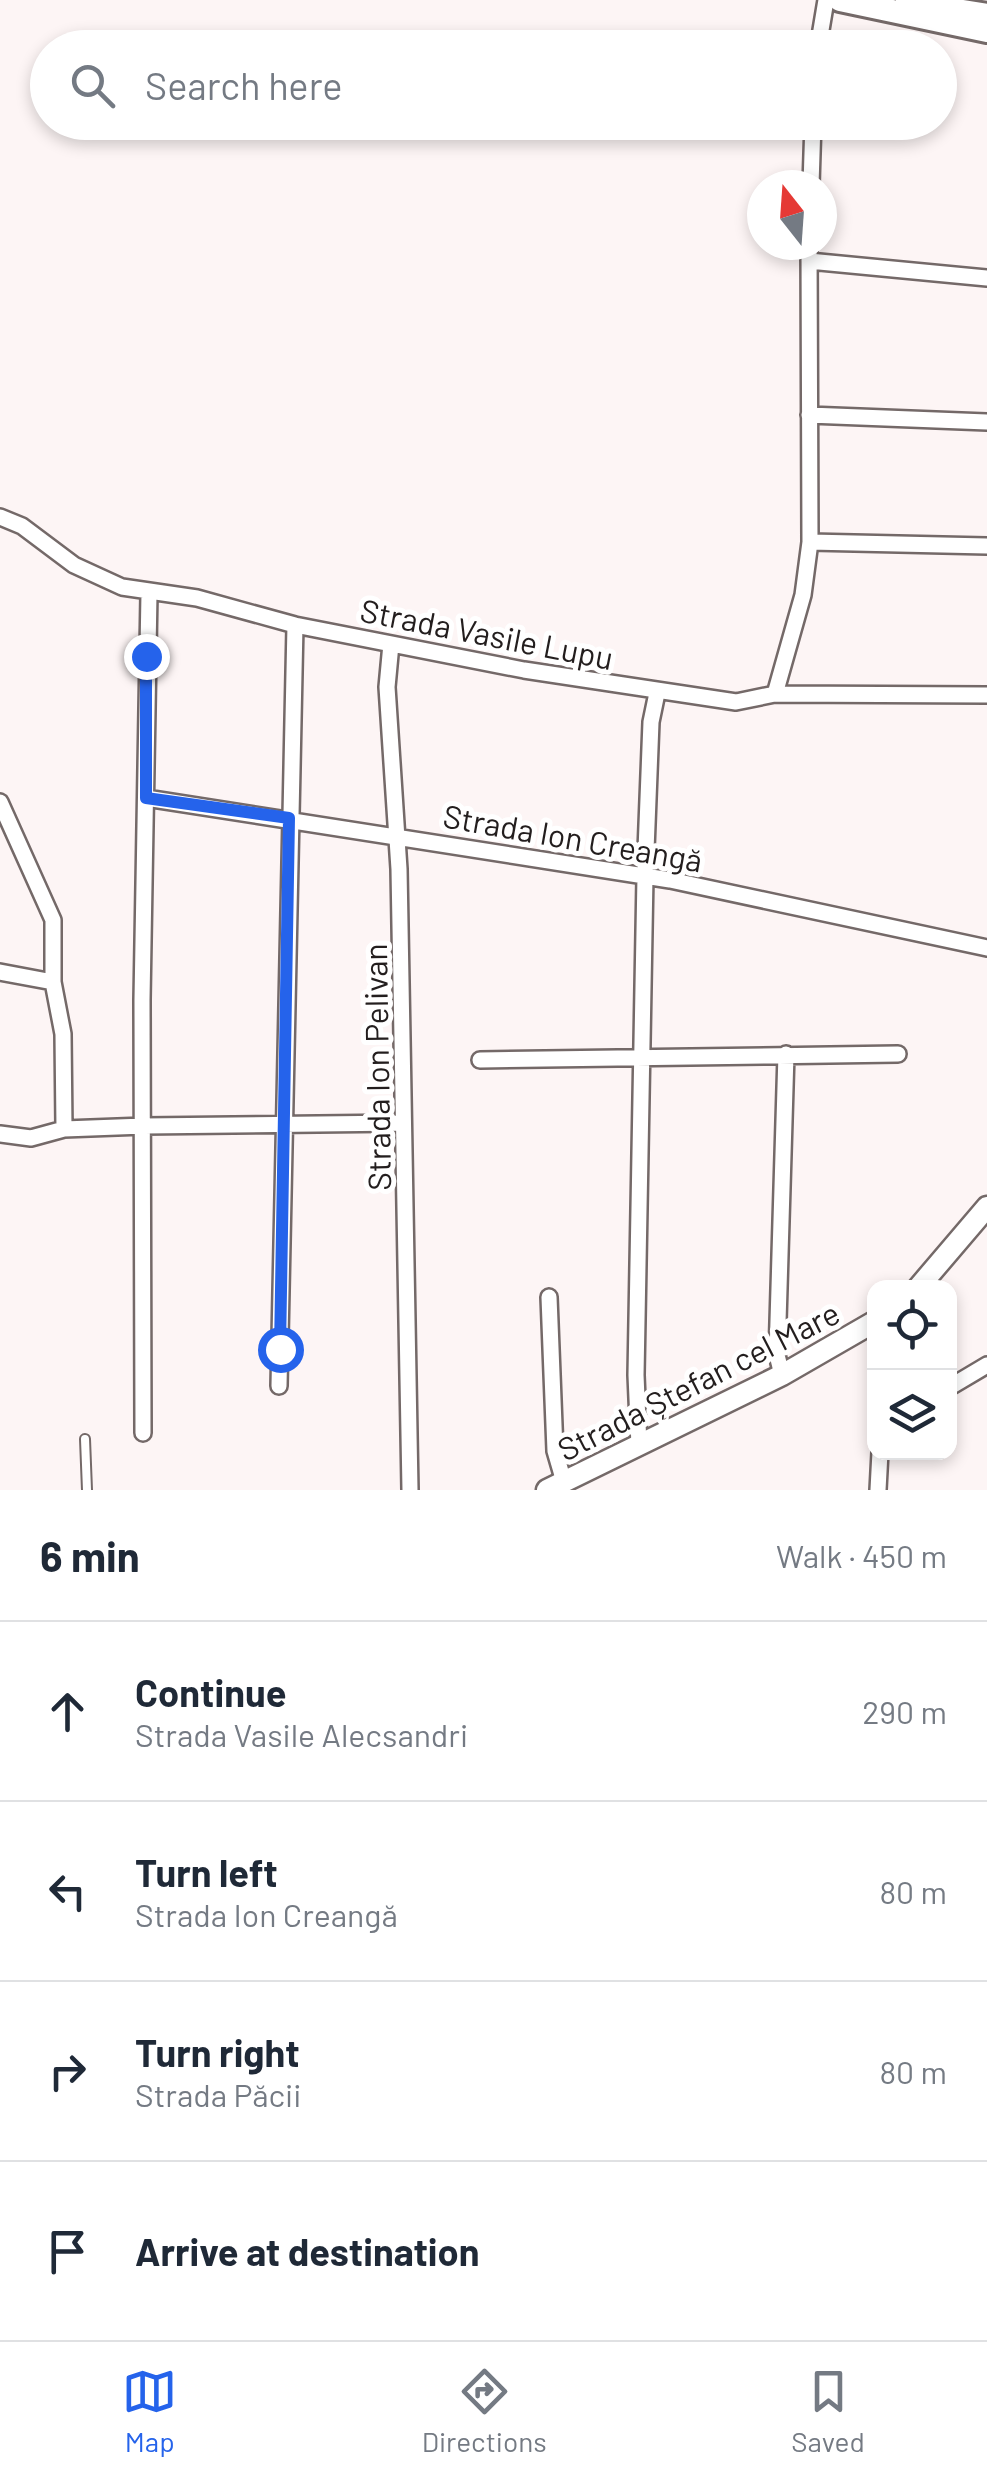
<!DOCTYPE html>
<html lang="en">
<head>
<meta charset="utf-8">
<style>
  :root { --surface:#fff; --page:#f2f2f3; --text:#1f2937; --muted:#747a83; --line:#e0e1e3; --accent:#2563eb }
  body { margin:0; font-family:Barlow,sans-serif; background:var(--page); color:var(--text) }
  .controls { position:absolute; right:30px; bottom:30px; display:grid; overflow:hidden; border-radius:20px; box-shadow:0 5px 15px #0003 }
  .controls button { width:90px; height:90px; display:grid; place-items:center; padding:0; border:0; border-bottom:2px solid var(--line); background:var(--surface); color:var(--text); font:50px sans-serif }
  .compass { position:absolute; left:747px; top:170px; width:90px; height:90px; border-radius:50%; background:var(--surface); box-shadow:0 5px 15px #0003; rotate:343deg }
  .stop { position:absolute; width:30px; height:30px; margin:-22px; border:8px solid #2563eb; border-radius:50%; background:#fff }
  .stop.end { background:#2563eb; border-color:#fff; box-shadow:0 2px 10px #0008 }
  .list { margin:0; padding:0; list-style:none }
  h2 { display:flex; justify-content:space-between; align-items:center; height:130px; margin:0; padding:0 40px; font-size:42px }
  h2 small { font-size:32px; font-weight:400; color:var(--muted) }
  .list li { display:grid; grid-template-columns:65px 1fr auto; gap:30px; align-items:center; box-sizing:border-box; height:180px; padding:0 40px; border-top:2px solid var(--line) }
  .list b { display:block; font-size:38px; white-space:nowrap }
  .list p { margin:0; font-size:32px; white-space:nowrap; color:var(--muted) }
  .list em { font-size:32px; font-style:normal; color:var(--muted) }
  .icon { flex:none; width:55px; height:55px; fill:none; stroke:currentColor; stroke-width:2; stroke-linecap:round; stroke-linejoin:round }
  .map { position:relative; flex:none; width:987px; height:1490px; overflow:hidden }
  .search { position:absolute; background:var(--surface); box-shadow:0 5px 15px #0003; left:30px; right:30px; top:30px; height:110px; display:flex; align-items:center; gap:25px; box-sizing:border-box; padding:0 35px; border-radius:55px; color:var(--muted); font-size:38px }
  .sheet { height:850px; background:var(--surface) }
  nav { display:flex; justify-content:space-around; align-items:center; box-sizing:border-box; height:140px; border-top:2px solid var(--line); background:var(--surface); font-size:28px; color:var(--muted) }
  nav a { display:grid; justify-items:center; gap:5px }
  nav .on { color:var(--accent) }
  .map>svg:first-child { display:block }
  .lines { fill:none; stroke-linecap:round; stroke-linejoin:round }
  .lane-casing { stroke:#746968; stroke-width:12 }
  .street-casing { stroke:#746968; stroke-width:20 }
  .secondary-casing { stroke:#746968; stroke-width:25 }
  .primary-casing { stroke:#746968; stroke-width:28 }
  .lane { stroke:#fff; stroke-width:8 }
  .street { stroke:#fff; stroke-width:15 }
  .secondary { stroke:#fff; stroke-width:20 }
  .primary { stroke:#fff; stroke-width:22 }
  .route { stroke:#2563eb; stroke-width:12 }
  .labels { text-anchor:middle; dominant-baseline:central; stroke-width:10; stroke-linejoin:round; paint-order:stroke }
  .street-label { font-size:32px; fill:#231e1e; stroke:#fff }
</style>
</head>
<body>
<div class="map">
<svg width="987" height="1490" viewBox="0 0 987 1490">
  <rect width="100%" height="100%" fill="#fdf5f5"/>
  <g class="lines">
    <defs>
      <path id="lane" d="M 85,1439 L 87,1490"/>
      <path id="street" d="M 818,48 L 826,0
        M 811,185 L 813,122
        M 809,261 L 987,278
        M 809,415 L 987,422
        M 0,517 L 22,526 L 74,565 L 122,587 L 197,598 L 295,625 L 524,670 L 736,702 L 775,694 L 987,695
        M 810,542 L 987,546
        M 391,644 L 387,687 L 399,869 L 410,1490
        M 775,694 L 803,595 L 810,542 L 809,245
        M 146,798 L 670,880 L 987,948
        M 0,802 L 53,920 L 53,982 L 63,1034 L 64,1129
        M 0,972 L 53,982
        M 480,1060 L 898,1054
        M 0,1134 L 31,1138 L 64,1129 L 144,1126 L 403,1123
        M 549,1297 L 555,1451 L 564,1482
        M 782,1375 L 777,1355 L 786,1054
        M 279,1386 L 295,625
        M 950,1387 L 987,1365
        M 143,1433 L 142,1000 L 149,593
        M 639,1446 L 636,1375 L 645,876 L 651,722 L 657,693
        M 878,1490 L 880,1452"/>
      <path id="secondary" d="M 918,1288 L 987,1207
        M 547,1490 L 782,1375 L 874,1322"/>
      <path id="primary" d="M 840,0 L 987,31
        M 907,2 L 987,15"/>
    </defs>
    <use href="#lane" class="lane-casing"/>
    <use href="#street" class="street-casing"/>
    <use href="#secondary" class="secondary-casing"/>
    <use href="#primary" class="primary-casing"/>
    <use href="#lane" class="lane"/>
    <use href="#street" class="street"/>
    <use href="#secondary" class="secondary"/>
    <use href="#primary" class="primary"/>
  </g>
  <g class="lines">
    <path class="route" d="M 146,656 L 146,798 L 289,818 L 280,1349"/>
  </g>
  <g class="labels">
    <g class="street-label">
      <text transform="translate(487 633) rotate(11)">Strada Vasile Lupu</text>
      <text transform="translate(573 837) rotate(10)">Strada Ion Creangă</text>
      <text transform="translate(376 1067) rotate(-91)">Strada Ion Pelivan</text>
      <text transform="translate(698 1380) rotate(-27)">Strada Ștefan cel Mare</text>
    </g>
  </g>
</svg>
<div class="controls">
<button><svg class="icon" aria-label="locate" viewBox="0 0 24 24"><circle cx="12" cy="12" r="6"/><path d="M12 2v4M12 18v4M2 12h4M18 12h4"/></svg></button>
<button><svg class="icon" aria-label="layers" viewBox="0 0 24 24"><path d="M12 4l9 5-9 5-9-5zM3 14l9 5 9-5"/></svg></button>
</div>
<svg class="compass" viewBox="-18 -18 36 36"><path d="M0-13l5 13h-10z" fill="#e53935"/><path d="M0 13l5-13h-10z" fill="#747a83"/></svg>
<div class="stop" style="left:280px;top:1349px"></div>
<div class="stop end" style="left:146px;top:656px"></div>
<div class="search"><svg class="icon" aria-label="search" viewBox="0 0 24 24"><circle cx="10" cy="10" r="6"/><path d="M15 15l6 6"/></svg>Search here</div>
</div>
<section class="sheet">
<h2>6 min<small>Walk · 450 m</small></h2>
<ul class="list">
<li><svg class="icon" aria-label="ahead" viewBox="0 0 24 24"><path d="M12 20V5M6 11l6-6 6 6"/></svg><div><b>Continue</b><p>Strada Vasile Alecsandri</p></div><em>290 m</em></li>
<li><svg class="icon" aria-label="left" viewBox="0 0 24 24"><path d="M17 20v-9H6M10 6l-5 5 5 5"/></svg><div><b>Turn left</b><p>Strada Ion Creangă</p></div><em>80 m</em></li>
<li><svg class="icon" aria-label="right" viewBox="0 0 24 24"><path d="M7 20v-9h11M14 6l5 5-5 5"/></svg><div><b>Turn right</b><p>Strada Păcii</p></div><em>80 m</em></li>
<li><svg class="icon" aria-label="arrive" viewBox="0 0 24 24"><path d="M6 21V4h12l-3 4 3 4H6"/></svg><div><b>Arrive at destination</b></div></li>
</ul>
</section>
<nav>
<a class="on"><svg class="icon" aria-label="map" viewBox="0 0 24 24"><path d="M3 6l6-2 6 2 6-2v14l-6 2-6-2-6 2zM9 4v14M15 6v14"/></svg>Map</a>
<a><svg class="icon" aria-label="directions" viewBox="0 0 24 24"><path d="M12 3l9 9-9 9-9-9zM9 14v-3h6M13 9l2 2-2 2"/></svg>Directions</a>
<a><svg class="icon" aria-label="saved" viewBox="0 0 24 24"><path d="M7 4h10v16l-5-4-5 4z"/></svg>Saved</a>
</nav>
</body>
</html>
